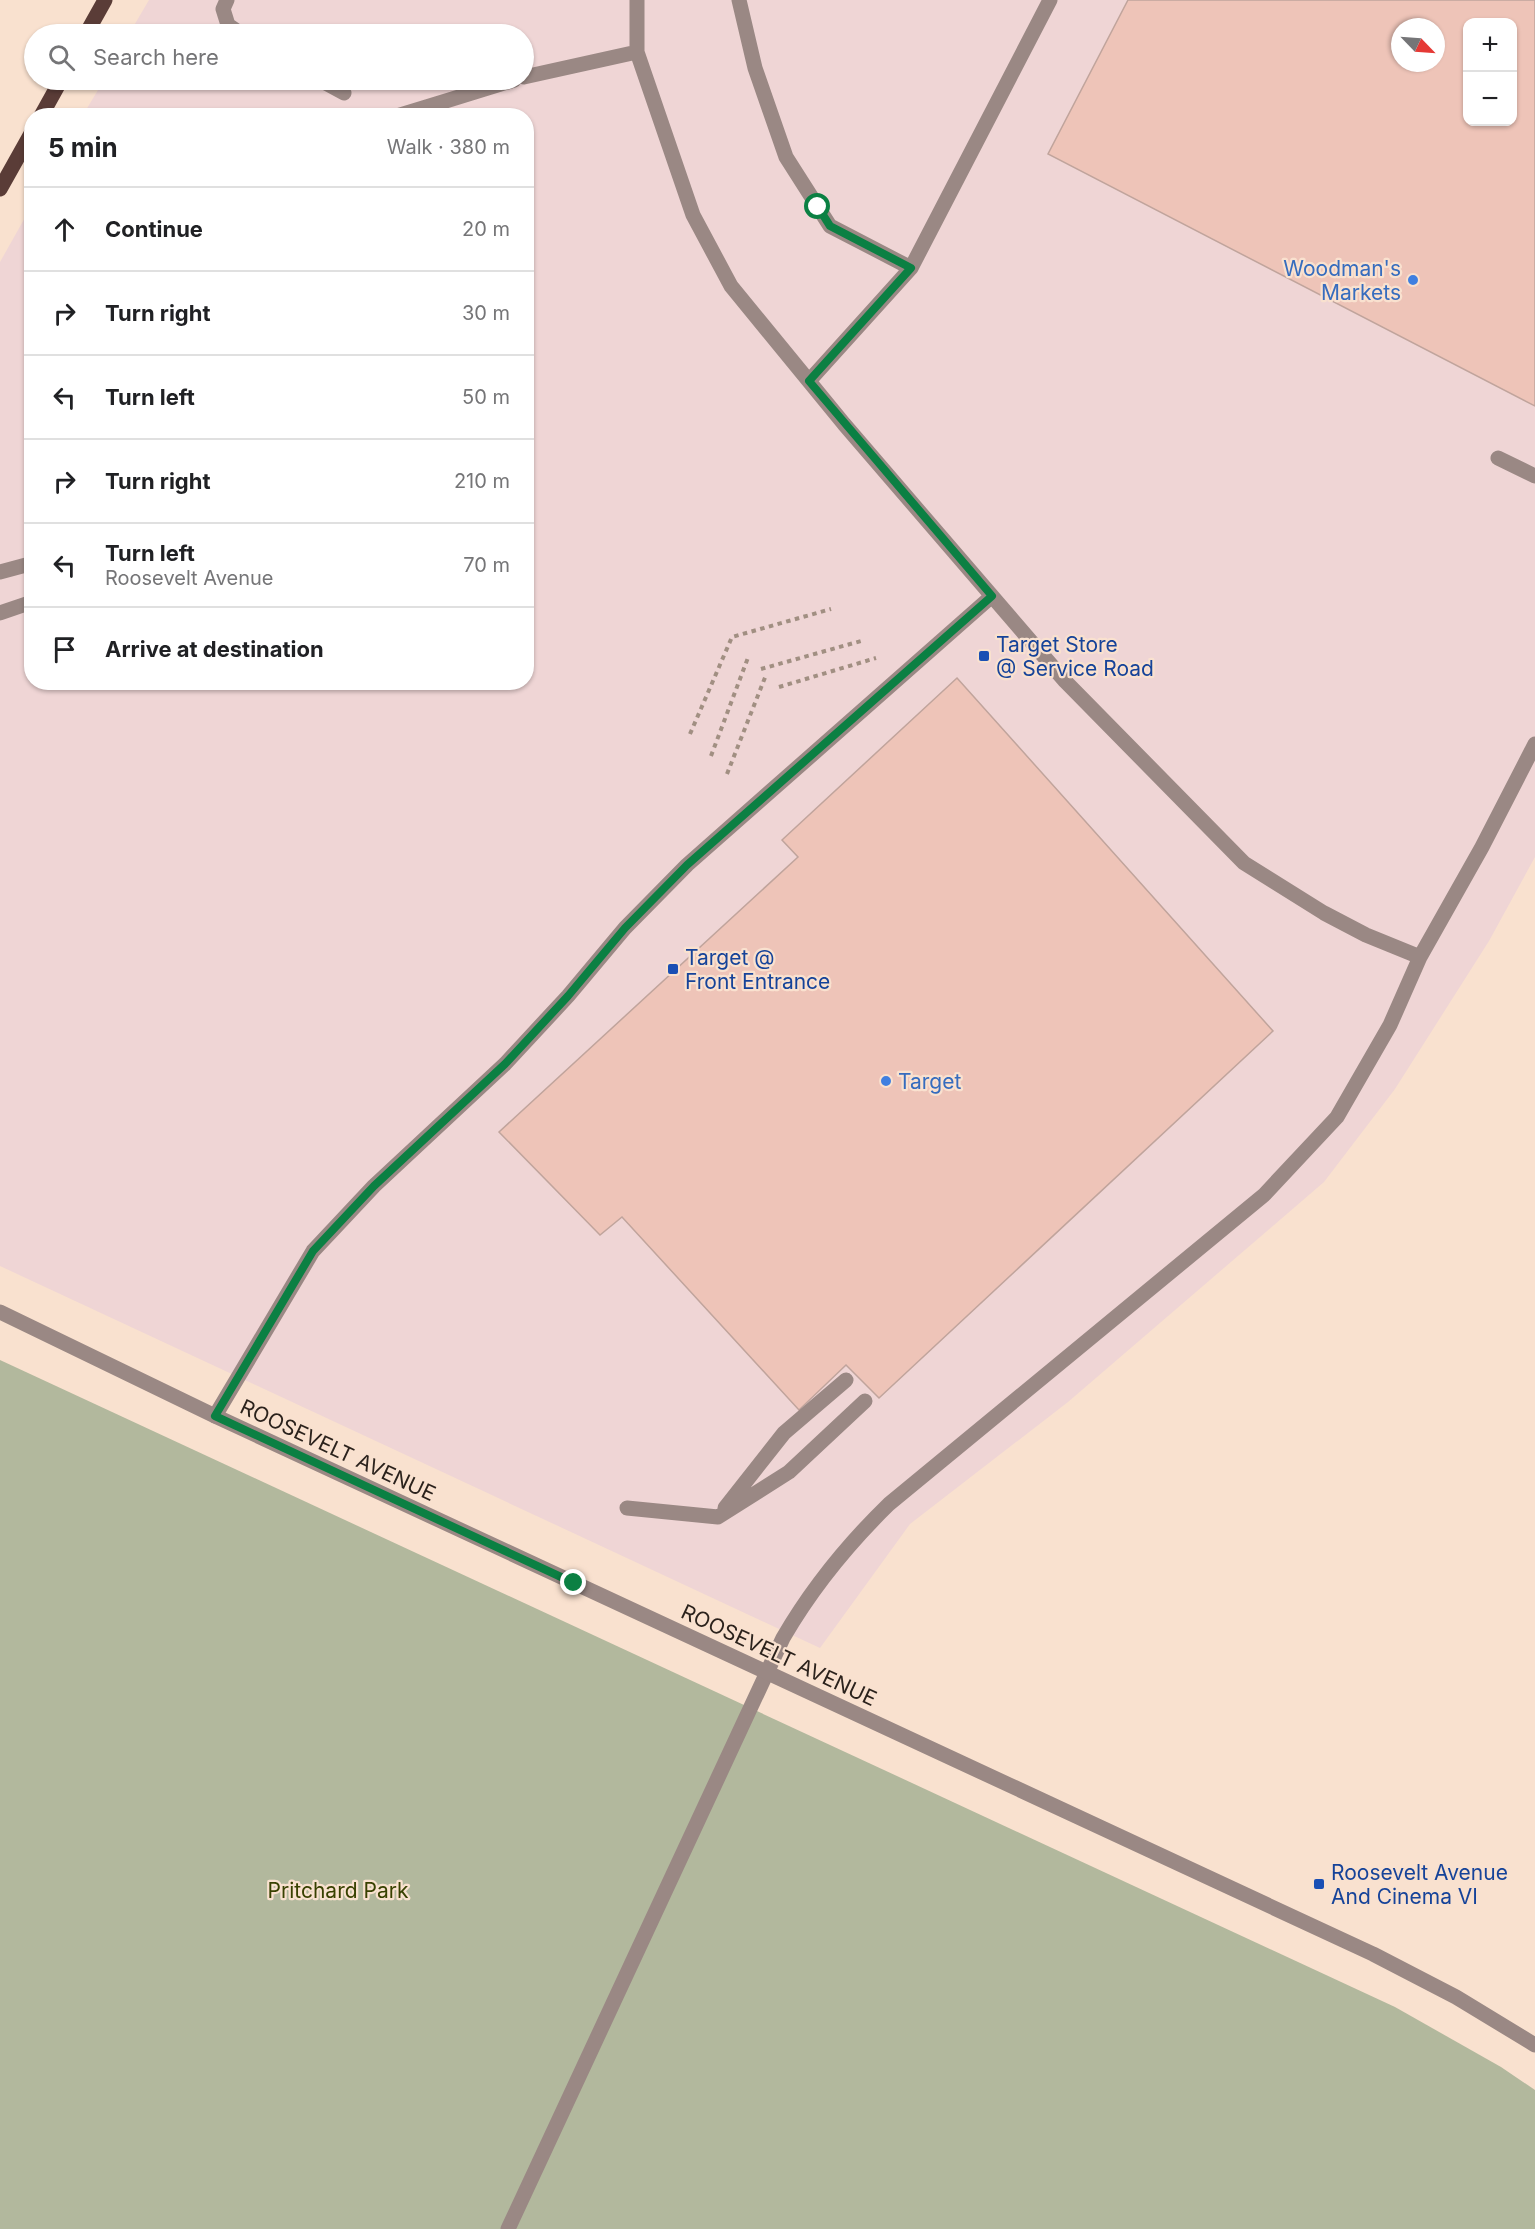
<!DOCTYPE html>
<html lang="en">
<head>
<meta charset="utf-8">
<style>
  :root { --surface:#fff; --page:#f2f2f2; --text:#202124; --muted:#757577; --line:#e0e0e0 }
  body { margin:0; font-family:Inter,sans-serif; background:var(--page); color:var(--text) }
  .controls { position:absolute; right:18px; top:18px; display:grid; overflow:hidden; border-radius:12px; box-shadow:0 2px 4px #0004 }
  .controls button { width:54px; height:54px; display:grid; place-items:center; padding:0; border:0; border-bottom:2px solid var(--line); background:var(--surface); color:var(--text); font:30px sans-serif }
  .compass { position:absolute; left:1391px; top:18px; width:54px; height:54px; border-radius:50%; background:var(--surface); box-shadow:0 2px 4px #0004; rotate:115deg }
  .stop { position:absolute; width:18px; height:18px; margin:-14px; border:4px solid #0b8043; border-radius:50%; background:#fff }
  .stop.end { background:#0b8043; border-color:#fff; box-shadow:0 2px 6px #0008 }
  .list { margin:0; padding:0; list-style:none }
  h2 { display:flex; justify-content:space-between; align-items:center; height:78px; margin:0; padding:0 24px; font-size:26px }
  h2 small { font-size:20px; font-weight:400; color:var(--muted) }
  .list li { display:grid; grid-template-columns:39px 1fr auto; gap:18px; align-items:center; box-sizing:border-box; height:84px; padding:0 24px; border-top:2px solid var(--line) }
  .list b { display:block; font-size:22px; white-space:nowrap }
  .list p { margin:0; font-size:20px; white-space:nowrap; color:var(--muted) }
  .list em { font-size:20px; font-style:normal; color:var(--muted) }
  .icon { flex:none; width:33px; height:33px; fill:none; stroke:currentColor; stroke-width:2; stroke-linecap:round; stroke-linejoin:round }
  .map { position:relative; flex:none; width:1535px; height:2229px; overflow:hidden }
  .search { position:absolute; background:var(--surface); box-shadow:0 2px 4px #0004; left:24px; top:24px; width:510px; height:66px; display:flex; align-items:center; gap:15px; box-sizing:border-box; padding:0 21px; border-radius:33px; color:var(--muted); font-size:22px }
  .panel { position:absolute; background:var(--surface); box-shadow:0 2px 4px #0004; left:24px; top:108px; width:510px; height:582px; border-radius:24px }
  .map>svg:first-child { display:block }
  .commercial { fill:#efd5d5; fill-rule:evenodd }
  .green { fill:#b2b89d }
  .building { fill:#eec4b8; stroke:#c0a49c; stroke-width:1.5; fill-rule:evenodd }
  .lines { fill:none; stroke-linecap:round; stroke-linejoin:round }
  .path { stroke:#a18f82; stroke-width:4; stroke-dasharray:4.5 4.5; stroke-linecap:butt }
  .service { stroke:#9a8884; stroke-width:15 }
  .tertiary { stroke:#9a8884; stroke-width:15 }
  .primary { stroke:#5a3c37; stroke-width:15 }
  .route { stroke:#0b8043; stroke-width:8 }
  .shop-dot { fill:#3f7fe0; stroke:#f9e1cf; stroke-width:2 }
  .transit-dot { fill:#1a4fb4; stroke:#f9e1cf; stroke-width:2 }
  .labels { text-anchor:middle; dominant-baseline:central; stroke-width:4.5; stroke-linejoin:round; paint-order:stroke }
  .shop-label { font-size:21px; fill:#366cbe; stroke:#f9e1cf; text-anchor:end }
  .transit-label { font-size:21px; fill:#164399; stroke:#f9e1cf; text-anchor:start }
  .street-label { font-size:21px; fill:#2b221c; stroke:#f9e1cf }
  .park-label { font-size:21px; fill:#384101; stroke:#f9e1cf }
</style>
</head>
<body>
<div class="map">
<svg width="1535" height="2229" viewBox="0 0 1535 2229">
  <rect width="100%" height="100%" fill="#f9e1cf"/>
  <path class="commercial" d="M 149,0 L 1535,0 L 1535,857 L 1489,941 L 1395,1089 L 1324,1182 L 1068,1402 L 910,1524 L 820,1648 L 0,1266 L 0,262 L 31,207 L 32,682 L 526,682 L 526,116 L 83,115 L 104,80 L 524,80 L 524,34 L 129,34 ZM 1468,22 L 1512,22 L 1512,122 L 1468,122 ZM 1400,27 L 1436,27 L 1436,63 L 1400,63 Z"/>
  <path class="green" d="M 0,1360 L 1395,2007 L 1501,2067 L 1535,2090 L 1535,2229 L 0,2229 Z"/>
  <path class="building" d="M 1128,0 L 1535,0 L 1535,406 L 1048,154 ZM 1468,22 L 1512,22 L 1512,122 L 1468,122 ZM 1400,27 L 1436,27 L 1436,63 L 1400,63 Z
    M 957,678 L 1273,1031 L 879,1398 L 846,1365 L 799,1410 L 622,1217 L 600,1235 L 499,1132 L 798,857 L 782,840 Z"/>
  <g class="lines">
    <path class="path" d="M 761,669 L 861,641
      M 779,687 L 876,658
      M 690,734 L 732,637 L 831,609
      M 711,756 L 749,655
      M 727,774 L 766,675"/>
    <path class="service" d="M 227,0 L 223,9 L 228,25 L 241,34
      M 637,0 L 637,52 L 693,215 L 731,286 L 844,424 L 1065,681 L 1244,863 L 1324,913 L 1366,935 L 1420,957
      M 739,0 L 755,68 L 786,157 L 830,226 L 911,268
      M 524,77 L 637,52
      M 320,80 L 344,93
      M 397,116 L 514,80
      M 809,381 L 911,268 L 1050,0
      M 1498,458 L 1535,476
      M 0,572 L 26,565 L 32,567
      M 0,613 L 32,602
      M 215,1416 L 313,1251 L 374,1186 L 505,1064 L 568,996 L 625,928 L 687,865 L 992,596
      M 627,1508 L 718,1517 L 789,1472 L 865,1401
      M 725,1508 L 784,1433 L 846,1380
      M 508,2229 L 783,1638 C 812,1588 848,1544 889,1504 L 1264,1195 L 1337,1117 L 1390,1025 L 1420,957 L 1482,847 L 1535,744"/>
    <path class="tertiary" d="M 0,1312 L 215,1416 L 1373,1954 L 1456,1997 L 1535,2045"/>
    <path class="primary" d="M 86,34 L 105,0
      M 41,116 L 61,80
      M 0,189 L 32,132"/>
  </g>
  <g class="lines">
    <path class="route" d="M 574,1583 L 215,1416 L 313,1251 L 374,1186 L 505,1064 L 568,996 L 625,928 L 687,865 L 992,596 L 809,381 L 911,268 L 830,226 L 818,207"/>
  </g>
  <g class="shop-dot">
    <circle cx="1413" cy="280" r="6"/>
    <circle cx="886" cy="1081" r="6"/>
  </g>
  <g class="transit-dot">
    <rect x="978" y="650" width="12" height="12" rx="3"/>
    <rect x="667" y="963" width="12" height="12" rx="3"/>
    <rect x="1313" y="1878" width="12" height="12" rx="3"/>
  </g>
  <g class="labels">
    <g class="shop-label">
      <text x="1401" y="268">Woodman's<tspan x="1401" dy="24">Markets</tspan></text>
      <text x="898" y="1081" text-anchor="start">Target</text>
    </g>
    <g class="transit-label">
      <text x="996" y="644">Target Store<tspan x="996" dy="24">@ Service Road</tspan></text>
      <text x="685" y="957">Target @<tspan x="685" dy="24">Front Entrance</tspan></text>
      <text x="1331" y="1872">Roosevelt Avenue<tspan x="1331" dy="24">And Cinema VI</tspan></text>
    </g>
    <g class="street-label">
      <text transform="translate(338 1450) rotate(25)">ROOSEVELT AVENUE</text>
      <text transform="translate(779 1655) rotate(25)">ROOSEVELT AVENUE</text>
    </g>
    <g class="park-label">
      <text x="338" y="1890">Pritchard Park</text>
    </g>
  </g>
</svg>
<div class="controls">
<button>+</button>
<button>−</button>
</div>
<svg class="compass" viewBox="-18 -18 36 36"><path d="M0-13l5 13h-10z" fill="#e53935"/><path d="M0 13l5-13h-10z" fill="#757577"/></svg>
<div class="stop" style="left:818px;top:207px"></div>
<div class="stop end" style="left:574px;top:1583px"></div>
<div class="search"><svg class="icon" aria-label="search" viewBox="0 0 24 24"><circle cx="10" cy="10" r="6"/><path d="M15 15l6 6"/></svg>Search here</div>
<section class="panel">
<h2>5 min<small>Walk · 380 m</small></h2>
<ul class="list">
<li><svg class="icon" aria-label="ahead" viewBox="0 0 24 24"><path d="M12 20V5M6 11l6-6 6 6"/></svg><div><b>Continue</b></div><em>20 m</em></li>
<li><svg class="icon" aria-label="right" viewBox="0 0 24 24"><path d="M7 20v-9h11M14 6l5 5-5 5"/></svg><div><b>Turn right</b></div><em>30 m</em></li>
<li><svg class="icon" aria-label="left" viewBox="0 0 24 24"><path d="M17 20v-9H6M10 6l-5 5 5 5"/></svg><div><b>Turn left</b></div><em>50 m</em></li>
<li><svg class="icon" aria-label="right" viewBox="0 0 24 24"><path d="M7 20v-9h11M14 6l5 5-5 5"/></svg><div><b>Turn right</b></div><em>210 m</em></li>
<li><svg class="icon" aria-label="left" viewBox="0 0 24 24"><path d="M17 20v-9H6M10 6l-5 5 5 5"/></svg><div><b>Turn left</b><p>Roosevelt Avenue</p></div><em>70 m</em></li>
<li><svg class="icon" aria-label="arrive" viewBox="0 0 24 24"><path d="M6 21V4h12l-3 4 3 4H6"/></svg><div><b>Arrive at destination</b></div></li>
</ul>
</section>
</div>
</body>
</html>
